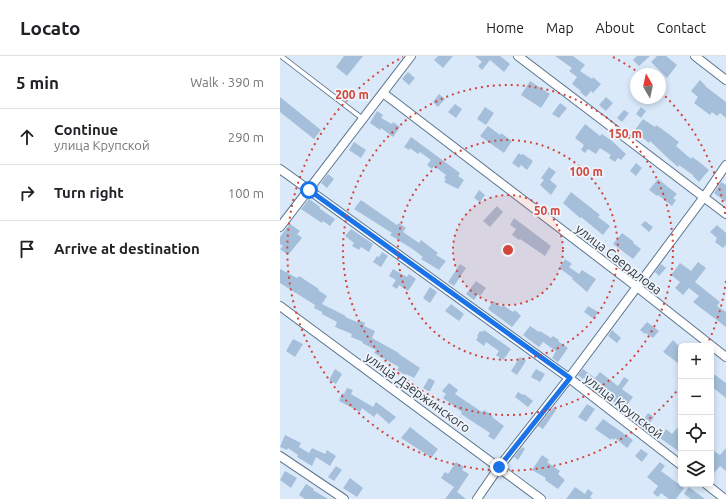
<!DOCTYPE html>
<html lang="en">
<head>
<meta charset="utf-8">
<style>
  :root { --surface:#fff; --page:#f6f6f6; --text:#202124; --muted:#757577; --line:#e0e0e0 }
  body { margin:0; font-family:Ubuntu,sans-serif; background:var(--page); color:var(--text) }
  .controls { position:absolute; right:12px; bottom:12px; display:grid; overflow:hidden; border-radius:6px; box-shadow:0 2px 6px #0003 }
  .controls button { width:36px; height:36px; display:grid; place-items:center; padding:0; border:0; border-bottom:1px solid var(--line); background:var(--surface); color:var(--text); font:20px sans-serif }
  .compass { position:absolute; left:350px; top:12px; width:36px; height:36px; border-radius:50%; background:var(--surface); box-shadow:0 2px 6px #0003; rotate:351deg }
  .stop { position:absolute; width:12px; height:12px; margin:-9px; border:3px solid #1a73e8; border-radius:50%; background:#fff }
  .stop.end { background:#1a73e8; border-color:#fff; box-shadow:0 1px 4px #0008 }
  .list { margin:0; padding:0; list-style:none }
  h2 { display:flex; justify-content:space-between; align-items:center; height:52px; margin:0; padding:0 16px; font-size:17px }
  h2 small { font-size:13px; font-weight:400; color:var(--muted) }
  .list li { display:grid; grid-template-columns:26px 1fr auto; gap:12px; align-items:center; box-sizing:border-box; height:56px; padding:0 16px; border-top:1px solid var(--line) }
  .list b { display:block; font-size:15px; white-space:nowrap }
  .list p { margin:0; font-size:13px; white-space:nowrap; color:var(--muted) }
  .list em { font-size:13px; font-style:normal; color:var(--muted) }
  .icon { flex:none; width:22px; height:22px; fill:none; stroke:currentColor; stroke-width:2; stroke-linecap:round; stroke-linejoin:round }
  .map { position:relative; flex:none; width:446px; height:443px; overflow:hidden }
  header { display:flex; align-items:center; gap:24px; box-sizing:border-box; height:56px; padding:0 20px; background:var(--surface); border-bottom:1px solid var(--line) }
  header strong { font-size:19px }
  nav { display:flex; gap:22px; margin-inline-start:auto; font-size:14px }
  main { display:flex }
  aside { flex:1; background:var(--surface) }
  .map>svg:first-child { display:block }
  .building { fill:#a5bfda }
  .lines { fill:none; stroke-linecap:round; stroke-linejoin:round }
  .service-casing { stroke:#5c748d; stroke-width:5.5 }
  .minor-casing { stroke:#5c748d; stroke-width:10 }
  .service { stroke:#fff; stroke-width:4 }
  .minor { stroke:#fff; stroke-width:8 }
  .route { stroke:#1a73e8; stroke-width:5 }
  .ring { fill:none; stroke:#d34539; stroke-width:2; stroke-dasharray:2 4 }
  .labels { text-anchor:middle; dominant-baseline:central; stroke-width:3.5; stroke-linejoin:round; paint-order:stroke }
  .street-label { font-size:13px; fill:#2d3742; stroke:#eff4fa }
  .centre { fill:#d34539; stroke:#eff4fa; stroke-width:2 }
  .ring-label { font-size:12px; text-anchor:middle; font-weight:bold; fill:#d34539; stroke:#eff4fa; stroke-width:3.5; stroke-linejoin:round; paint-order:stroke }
</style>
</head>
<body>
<header>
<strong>Locato</strong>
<nav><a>Home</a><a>Map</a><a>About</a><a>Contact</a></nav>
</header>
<main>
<aside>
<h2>5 min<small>Walk · 390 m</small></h2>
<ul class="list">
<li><svg class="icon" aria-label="ahead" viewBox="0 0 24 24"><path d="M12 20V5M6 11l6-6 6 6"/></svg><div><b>Continue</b><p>улица Крупской</p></div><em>290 m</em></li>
<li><svg class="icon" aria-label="right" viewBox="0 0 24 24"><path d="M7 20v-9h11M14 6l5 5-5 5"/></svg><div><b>Turn right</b></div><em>100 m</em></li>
<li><svg class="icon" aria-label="arrive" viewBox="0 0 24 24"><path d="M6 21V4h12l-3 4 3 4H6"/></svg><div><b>Arrive at destination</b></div></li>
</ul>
</aside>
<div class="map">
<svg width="446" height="443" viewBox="0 0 446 443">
  <rect width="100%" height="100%" fill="#d9e9fa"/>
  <path class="building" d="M 64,0 L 83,0 L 67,20 L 56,11 Z
    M 158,0 L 173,0 L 163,12 L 154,4 Z
    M 195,0 L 220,0 L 230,8 L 224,16 L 210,4 L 202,14 L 198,10 L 202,6 Z
    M 275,0 L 293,0 L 305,9 L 300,15 L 312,23 L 313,21 L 321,28 L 313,37 L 311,35 L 306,41 L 300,36 L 301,35 L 292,28 L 297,21 L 289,15 L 292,12 Z
    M 357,0 L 370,0 L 359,10 L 353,4 Z
    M 377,0 L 386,0 L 397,9 L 387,22 L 371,6 Z
    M 128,16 L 135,22 L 129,29 L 122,23 Z
    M 420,24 L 425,29 L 425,30 L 446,46 L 446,62 L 440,57 L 437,60 L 432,56 L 430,59 L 414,47 L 418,41 L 411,35 Z
    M 250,25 L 270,38 L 261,52 L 241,39 Z
    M 159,38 L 165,43 L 158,51 L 153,46 Z
    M 0,41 L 41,74 L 34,83 L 0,56 Z
    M 326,41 L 333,47 L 326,55 L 319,49 Z
    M 280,47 L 287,52 L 279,62 L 272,58 Z
    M 175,48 L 182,53 L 176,62 L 168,56 Z
    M 205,51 L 214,57 L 206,69 L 197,63 Z
    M 361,51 L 366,55 L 361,62 L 356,58 Z
    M 344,54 L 349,57 L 342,66 L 337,62 Z
    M 97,55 L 103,59 L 101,62 L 112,68 L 113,66 L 120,71 L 113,81 L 101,72 L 100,74 L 90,67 Z
    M 363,63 L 375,71 L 376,69 L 382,73 L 399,86 L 396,90 L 411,103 L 412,101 L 418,105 L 429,114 L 419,126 L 413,120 L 413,119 L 399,109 L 398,111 L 390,104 L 370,85 L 369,87 L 354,75 Z
    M 305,68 L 320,80 L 322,78 L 332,85 L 346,98 L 341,104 L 338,102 L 335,106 L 329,102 L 331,99 L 320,92 L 316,98 L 308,93 L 305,97 L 301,94 L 304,89 L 295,82 Z
    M 208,70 L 220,79 L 221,77 L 232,85 L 224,97 L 200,80 Z
    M 131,81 L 180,117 L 178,120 L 184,124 L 178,133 L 164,126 L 166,123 L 164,122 L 166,119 L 154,110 L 152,113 L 147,109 L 151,104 L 140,96 L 138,98 L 130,92 L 129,94 L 124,91 Z
    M 74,86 L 86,94 L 81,102 L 69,94 Z
    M 239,97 L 241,99 L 243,98 L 253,105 L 247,114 L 241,109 L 239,112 L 232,107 Z
    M 356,107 L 362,112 L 356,120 L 350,115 Z
    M 269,111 L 276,116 L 270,124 L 277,130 L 271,139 L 260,129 L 264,124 L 261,122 Z
    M 48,118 L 54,123 L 47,132 L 41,127 Z
    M 378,123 L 397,138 L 393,142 L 396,144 L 392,150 L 378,139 L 377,140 L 369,134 Z
    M 441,126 L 446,129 L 446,146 L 434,137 Z
    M 199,134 L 205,139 L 200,146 L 194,142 Z
    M 291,136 L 320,159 L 318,161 L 330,170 L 323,179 L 301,161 L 300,162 L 283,147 Z
    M 29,143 L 40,151 L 39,152 L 46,157 L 55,163 L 50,170 L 43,165 L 42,167 L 21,153 Z
    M 81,144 L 117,169 L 119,167 L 126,172 L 123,176 L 139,187 L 141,184 L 158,197 L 156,199 L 166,205 L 159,214 L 141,203 L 143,201 L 134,194 L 110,179 L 112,177 L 74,153 Z
    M 217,150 L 223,156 L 210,171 L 203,165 Z
    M 234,162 L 271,190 L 265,200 L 240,183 L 239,184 L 232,179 L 236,173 L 230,169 Z
    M 365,165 L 373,171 L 369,176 L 361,169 Z
    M 10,168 L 20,175 L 17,178 L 22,182 L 8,199 L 0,193 L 3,190 L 0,188 L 0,181 Z
    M 437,169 L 446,177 L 446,189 L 443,192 L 435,186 L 437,182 L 430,176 Z
    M 71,173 L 93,188 L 89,196 L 81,191 L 79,194 L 72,190 L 74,187 L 65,180 Z
    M 342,177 L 354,186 L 353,187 L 361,193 L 353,203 L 333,188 Z
    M 102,196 L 108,200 L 101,211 L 93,206 L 97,200 L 99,201 Z
    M 285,203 L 292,208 L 289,211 L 299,218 L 302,214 L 316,223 L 307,236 L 292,223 L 293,222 L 279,212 Z
    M 418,206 L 426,212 L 415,226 L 440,246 L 437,250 L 446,256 L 446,271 L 413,246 L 419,240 L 409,232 L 403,239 L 395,232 L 400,226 L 391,219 L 400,207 L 411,215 Z
    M 180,208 L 186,212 L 174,230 L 168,226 Z
    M 381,208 L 386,212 L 379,220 L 375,216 Z
    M 0,213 L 17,222 L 19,220 L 39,233 L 38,234 L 47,240 L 42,248 L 66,260 L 65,261 L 77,266 L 78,264 L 85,267 L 84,270 L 95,275 L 92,282 L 119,297 L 119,298 L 140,312 L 134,322 L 126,318 L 125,319 L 117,314 L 119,311 L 94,297 L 96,294 L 82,287 L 83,286 L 71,281 L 72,278 L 55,271 L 57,266 L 42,258 L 42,256 L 34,252 L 35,249 L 0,227 Z
    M 113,213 L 127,221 L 129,218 L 136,223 L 128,235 L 119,229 L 117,233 L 112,230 L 116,224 L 109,220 Z
    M 196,225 L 206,232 L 200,240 L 198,238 L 194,244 L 186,238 Z
    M 150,231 L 157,236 L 150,247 L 143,242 Z
    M 213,245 L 222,251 L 223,249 L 233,256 L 235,254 L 241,260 L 232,271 L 208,253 Z
    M 171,248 L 184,258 L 179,265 L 165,255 Z
    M 308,250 L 318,256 L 314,263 L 304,256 Z
    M 367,266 L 379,275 L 373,282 L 366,277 L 365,278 L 360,274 Z
    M 250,270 L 259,276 L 260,275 L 271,282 L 273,280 L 279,284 L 278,285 L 288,292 L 278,306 L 272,302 L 276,295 L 263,286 L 259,291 L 243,279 Z
    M 204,274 L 231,293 L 223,304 L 216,299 L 219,295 L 206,286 L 204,290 L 196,284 L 198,281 L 197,280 L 200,275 L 202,276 Z
    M 332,274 L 341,282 L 337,287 L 328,280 Z
    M 13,283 L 23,288 L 15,301 L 6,295 Z
    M 393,284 L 401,292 L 401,303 L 398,307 L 383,296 Z
    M 240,301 L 246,305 L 237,319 L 231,315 Z
    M 55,313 L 62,318 L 56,328 L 49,324 Z
    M 256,313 L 265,318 L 260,326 L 251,321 Z
    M 303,313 L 315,322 L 320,316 L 338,330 L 344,321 L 349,324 L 342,333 L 353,341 L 344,353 L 329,343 L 320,335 L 321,334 L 303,322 L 303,323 L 298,319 Z
    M 431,316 L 446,327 L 446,342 L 431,330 Z
    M 149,322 L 155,325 L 150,335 L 148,335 L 143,332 Z
    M 169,327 L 178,334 L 175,338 L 202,356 L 204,354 L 213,360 L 212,361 L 224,370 L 214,384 L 208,380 L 210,377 L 181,358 L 182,356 L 163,342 L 166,338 L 162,335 Z
    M 67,332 L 73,334 L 71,338 L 93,351 L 96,346 L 116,361 L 109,368 L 97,357 L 94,361 L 82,352 L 80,356 L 59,345 L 62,337 L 64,338 Z
    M 238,336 L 243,339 L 244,338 L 253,345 L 248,351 L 235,341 Z
    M 307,348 L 315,353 L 306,366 L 298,361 Z
    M 273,352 L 276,354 L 263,373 L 258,370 Z
    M 368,357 L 374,361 L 367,371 L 361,367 Z
    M 323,363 L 353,384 L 347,392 L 335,382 L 334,384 L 332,382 L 331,384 L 315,373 Z
    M 130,371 L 158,393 L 152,401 L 150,399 L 149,400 L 121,382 Z
    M 397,372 L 401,375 L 401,397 L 380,382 L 386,373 L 392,378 Z
    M 5,379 L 21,387 L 19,391 L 29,397 L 32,392 L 45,398 L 47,394 L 56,400 L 50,410 L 36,401 L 32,410 L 17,401 L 18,399 L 8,392 L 7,394 L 0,391 Z
    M 242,391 L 245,393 L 238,404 L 234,401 Z
    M 446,392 L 446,415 L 440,410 L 431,421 L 431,393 L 440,399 Z
    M 361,393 L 368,398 L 362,406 L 355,400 Z
    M 262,399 L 269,404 L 267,406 L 280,415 L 278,418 L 285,424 L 278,433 L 265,424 L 266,422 L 252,414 Z
    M 176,406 L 184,411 L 182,414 L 189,418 L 177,436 L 186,443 L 165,443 L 174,431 L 161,422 L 165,416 L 168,418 Z
    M 380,406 L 385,410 L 381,415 L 404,432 L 396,443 L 389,443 L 381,437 L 378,441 L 373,437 L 378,430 L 367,421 Z
    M 56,410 L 62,414 L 54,425 L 48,421 Z
    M 5,415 L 17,422 L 11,432 L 0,424 Z
    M 70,422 L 83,432 L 77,441 L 63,432 Z
    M 26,428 L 34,433 L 33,434 L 48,443 L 25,443 L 19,439 Z
    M 295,431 L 305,438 L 308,433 L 313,437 L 310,441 L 312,443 L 286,443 Z
    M 409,431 L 425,443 L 411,443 L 404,438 Z"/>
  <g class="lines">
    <defs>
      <path id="service" d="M 1,0 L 83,63"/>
      <path id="minor" d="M 238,0 L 446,158
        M 415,0 L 446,24
        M 103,37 L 357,231 L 446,301
        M 0,113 L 289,322 L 401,409
        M 0,171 L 131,0
        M 0,250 L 261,443
        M 0,400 L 64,443
        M 426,428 L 445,443
        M 197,443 L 219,411 L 289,322 L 424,141 L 446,109"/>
    </defs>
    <use href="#service" class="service-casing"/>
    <use href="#minor" class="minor-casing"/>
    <use href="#service" class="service"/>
    <use href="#minor" class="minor"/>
  </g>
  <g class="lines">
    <path class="route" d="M 29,134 L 290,322 L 219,411"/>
  </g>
  <circle cx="228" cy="194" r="55" fill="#d34539" fill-opacity=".12"/>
  <g class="ring">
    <circle cx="228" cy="194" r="55"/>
    <circle cx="228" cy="194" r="110"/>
    <circle cx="228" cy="194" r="165"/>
    <path d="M446 225A220 220 0 0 1 427 289M400 331A220 220 0 1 1 123 1M333 1A220 220 0 0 1 359 17M381 36A220 220 0 0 1 446 163"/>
  </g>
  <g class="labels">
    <g class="street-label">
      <text transform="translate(339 203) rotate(38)">улица Свердлова</text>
      <text transform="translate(138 336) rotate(36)">улица Дзержинского</text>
      <text transform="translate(344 350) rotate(38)">улица Крупской</text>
    </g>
  </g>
  <circle cx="228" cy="194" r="6" class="centre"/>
  <g class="ring-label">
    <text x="72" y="43">200 m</text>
    <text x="345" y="82">150 m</text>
    <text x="306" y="120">100 m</text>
    <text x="267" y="159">50 m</text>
  </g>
</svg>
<div class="controls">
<button>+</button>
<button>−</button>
<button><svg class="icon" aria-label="locate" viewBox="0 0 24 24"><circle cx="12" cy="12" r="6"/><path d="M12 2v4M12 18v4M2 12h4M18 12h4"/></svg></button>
<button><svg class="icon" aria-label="layers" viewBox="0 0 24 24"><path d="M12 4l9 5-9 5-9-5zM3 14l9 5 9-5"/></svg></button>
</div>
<svg class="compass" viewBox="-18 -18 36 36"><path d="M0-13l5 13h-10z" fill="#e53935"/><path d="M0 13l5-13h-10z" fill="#757577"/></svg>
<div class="stop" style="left:29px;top:134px"></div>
<div class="stop end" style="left:219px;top:411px"></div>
</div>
</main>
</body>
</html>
